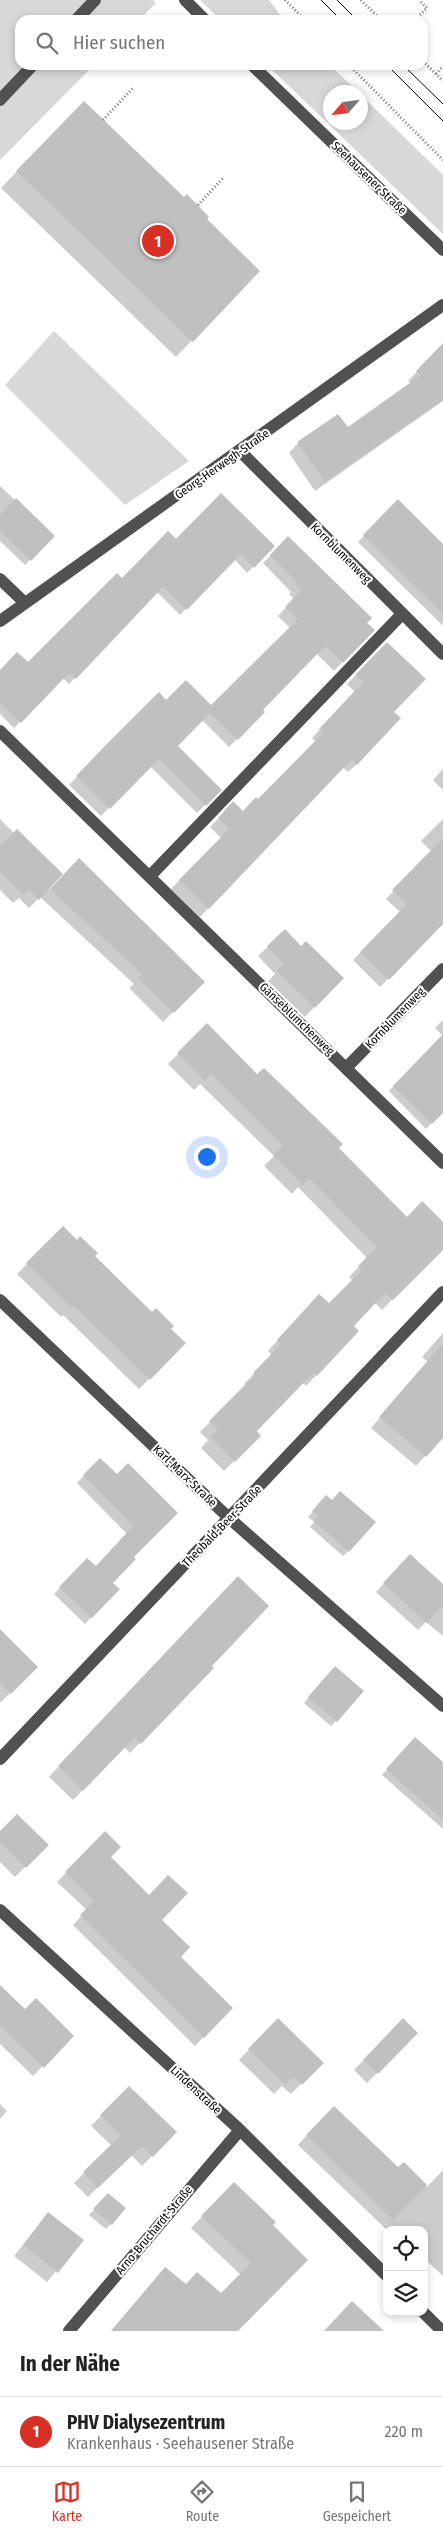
<!DOCTYPE html>
<html lang="de">
<head>
<meta charset="utf-8">
<style>
  :root { --surface:#fff; --page:#f6f6f6; --text:#222; --muted:#767676; --line:#e0e0e0; --accent:#d93025 }
  body { margin:0; font-family:"Fira Sans Condensed",sans-serif; background:var(--page); color:var(--text) }
  .controls { position:absolute; right:15px; bottom:15px; display:grid; overflow:hidden; border-radius:10px; box-shadow:0 2px 8px #0003 }
  .controls button { width:45px; height:45px; display:grid; place-items:center; padding:0; border:0; border-bottom:1px solid var(--line); background:var(--surface); color:var(--text); font:25px sans-serif }
  .compass { position:absolute; left:323px; top:85px; width:45px; height:45px; border-radius:50%; background:var(--surface); box-shadow:0 2px 8px #0003; rotate:242deg }
  .you { position:absolute; left:206px; top:1156px; width:18px; height:18px; margin:-12px; border:4px solid #fff; border-radius:50%; background:#1a73e8; box-shadow:0 0 0 8px #1a73e833 }
  .badge { display:grid; place-items:center; width:32px; height:32px; border-radius:50%; background:var(--accent); color:#fff; font-size:16px; font-weight:700 }
  .pin { position:absolute; translate:-50% -50%; border:2px solid #fff; box-shadow:0 1px 5px #0006 }
  .list { margin:0; padding:0; list-style:none }
  h2 { display:flex; justify-content:space-between; align-items:center; height:65px; margin:0; padding:0 20px; font-size:21px }
  h2 small { font-size:16px; font-weight:400; color:var(--muted) }
  .list li { display:grid; grid-template-columns:32px 1fr auto; gap:15px; align-items:center; box-sizing:border-box; height:70px; padding:0 20px; border-top:1px solid var(--line) }
  .list b { display:block; font-size:19px; white-space:nowrap }
  .list p { margin:0; font-size:16px; white-space:nowrap; color:var(--muted) }
  .list em { font-size:16px; font-style:normal; color:var(--muted) }
  .icon { flex:none; width:28px; height:28px; fill:none; stroke:currentColor; stroke-width:2; stroke-linecap:round; stroke-linejoin:round }
  .map { position:relative; flex:none; width:443px; height:2331px; overflow:hidden }
  .search { position:absolute; background:var(--surface); box-shadow:0 2px 8px #0003; left:15px; right:15px; top:15px; height:55px; display:flex; align-items:center; gap:12px; box-sizing:border-box; padding:0 18px; border-radius:15px; color:var(--muted); font-size:19px }
  .sheet { height:135px; background:var(--surface) }
  nav { display:flex; justify-content:space-around; align-items:center; box-sizing:border-box; height:70px; border-top:1px solid var(--line); background:var(--surface); font-size:14px; color:var(--muted) }
  nav a { display:grid; justify-items:center; gap:2px }
  nav .on { color:var(--accent) }
  .map>svg:first-child { display:block }
  .green { fill:#d8d8d8 }
  .shadow { fill:#0003 }
  .building { fill:#c0c0c0 }
  .lines { fill:none; stroke-linecap:round; stroke-linejoin:round }
  .path { stroke:#737373; stroke-width:3; stroke-dasharray:1 2.5; stroke-linecap:butt }
  .minor { stroke:#515151; stroke-width:12 }
  .tram { stroke:#000; stroke-width:1 }
  .labels { text-anchor:middle; dominant-baseline:central; stroke-width:4; stroke-linejoin:round; paint-order:stroke }
  .street-label { font-size:12px; fill:#000; stroke:#fff }
</style>
</head>
<body>
<div class="map">
<svg width="443" height="2331" viewBox="0 0 443 2331">
  <rect width="100%" height="100%" fill="#fff"/>
  <path class="green" d="M 0,0 L 153,0 L 156,3 L 139,20 L 20,20 L 20,65 L 94,65 L 0,160 Z
    M 200,0 L 269,0 L 284,20 L 221,20 Z
    M 267,65 L 330,65 L 358,92 L 330,92 L 330,122 L 360,122 L 361,95 L 443,175 L 443,234 Z
    M 54,331 L 189,461 L 125,505 L 5,385 Z"/>
  <path class="shadow" d="M 68,118 L 259,271 L 176,357 L 1,188 Z
    M 443,345 L 443,401 L 315,491 L 289,453 L 298,443 L 348,429 L 411,384 L 408,381 Z
    M 0,486 L 53,536 L 25,565 L 0,541 Z
    M 398,501 L 443,545 L 443,626 L 358,542 Z
    M 288,538 L 373,630 L 334,671 L 316,653 L 261,710 L 264,712 L 229,747 L 202,720 L 176,746 L 220,790 L 197,813 L 150,766 L 101,816 L 69,785 L 159,694 L 166,702 L 211,707 L 290,628 L 278,616 L 294,599 L 289,594 L 291,592 L 263,563 Z
    M 176,541 L 274,546 L 247,573 L 234,559 L 180,615 L 157,592 L 69,684 L 63,678 L 14,728 L 0,714 L 0,672 L 28,664 L 122,579 Z
    M 387,643 L 392,712 L 357,764 L 348,772 L 342,767 L 200,917 L 171,889 L 221,838 L 210,827 L 233,803 L 243,812 L 258,801 L 316,742 L 312,738 L 355,692 L 347,684 Z
    M 443,769 L 443,790 L 433,780 Z
    M 0,819 L 14,833 L 50,890 L 79,860 L 203,982 L 163,1022 L 129,988 L 134,984 L 40,897 L 29,908 L 19,898 L 13,903 L 0,890 Z
    M 443,819 L 443,922 L 380,987 L 353,960 L 400,912 L 386,899 L 431,851 L 421,841 Z
    M 285,931 L 301,948 L 342,978 L 305,1017 L 268,981 L 275,974 L 258,956 Z
    M 443,1020 L 443,1036 L 435,1028 Z
    M 207,1025 L 257,1076 L 338,1148 L 407,1218 L 443,1223 L 443,1248 L 382,1310 L 374,1302 L 352,1326 L 357,1331 L 306,1386 L 302,1382 L 255,1431 L 259,1436 L 224,1471 L 201,1448 L 208,1440 L 200,1432 L 246,1386 L 244,1384 L 272,1355 L 268,1351 L 309,1306 L 329,1305 L 353,1281 L 349,1277 L 367,1258 L 298,1187 L 292,1194 L 264,1166 L 274,1156 L 200,1084 L 194,1090 L 168,1064 Z
    M 443,1036 L 443,1112 L 426,1129 L 389,1091 Z
    M 63,1228 L 184,1343 L 139,1389 L 63,1315 L 61,1317 L 17,1274 Z
    M 443,1333 L 443,1436 L 416,1466 L 371,1428 L 428,1362 L 422,1357 Z
    M 100,1459 L 117,1476 L 176,1513 L 132,1558 L 111,1583 L 118,1589 L 85,1624 L 54,1594 L 87,1560 L 95,1567 L 127,1534 L 77,1483 Z
    M 321,1502 L 348,1551 L 343,1556 L 310,1527 L 314,1522 L 308,1517 Z
    M 402,1563 L 443,1585 L 443,1636 L 426,1622 L 418,1630 L 376,1592 Z
    M 228,1587 L 210,1666 L 212,1668 L 130,1753 L 124,1747 L 73,1800 L 49,1777 Z
    M 0,1651 L 37,1667 L 0,1703 Z
    M 330,1672 L 336,1721 L 331,1726 L 304,1703 Z
    M 410,1744 L 443,1764 L 443,1829 L 382,1775 Z
    M 0,1833 L 47,1845 L 15,1877 L 0,1862 Z
    M 105,1833 L 110,1857 L 160,1920 L 179,1957 L 231,2008 L 195,2046 L 73,1925 L 87,1910 L 57,1882 Z
    M 0,1987 L 24,2010 L 73,2036 L 33,2076 L 0,2044 Z
    M 278,2020 L 322,2063 L 291,2094 L 282,2086 L 274,2094 L 239,2060 Z
    M 403,2020 L 416,2033 L 367,2083 L 354,2070 Z
    M 129,2088 L 175,2133 L 142,2166 L 131,2155 L 88,2197 L 74,2183 L 112,2146 L 91,2126 Z
    M 0,2104 L 7,2111 L 0,2119 Z
    M 325,2116 L 398,2169 L 404,2164 L 427,2187 L 443,2170 L 443,2276 L 428,2262 L 424,2265 L 424,2230 L 387,2230 L 298,2145 Z
    M 223,2194 L 274,2222 L 236,2331 L 111,2331 L 165,2268 L 186,2286 L 221,2295 L 241,2275 L 191,2228 Z
    M 103,2200 L 111,2224 L 106,2229 L 89,2215 Z
    M 49,2213 L 82,2240 L 47,2282 L 14,2256 Z"/>
  <path class="building" d="M 84,101 L 184,197 L 187,194 L 209,217 L 207,219 L 260,271 L 193,342 L 16,171 Z
    M 443,343 L 443,400 L 325,482 L 297,442 L 338,414 L 348,427 L 421,375 L 416,371 Z
    M 221,493 L 275,546 L 254,568 L 241,554 L 187,610 L 163,587 L 76,679 L 69,673 L 21,723 L 0,703 L 0,670 L 17,652 L 28,662 L 117,573 L 122,578 L 168,531 L 176,539 Z
    M 16,498 L 55,536 L 31,561 L 0,531 L 0,515 Z
    M 398,499 L 443,544 L 443,614 L 363,535 Z
    M 288,536 L 372,618 L 367,623 L 375,630 L 343,663 L 325,646 L 263,710 L 265,712 L 238,740 L 210,713 L 178,746 L 222,790 L 206,806 L 159,759 L 110,809 L 76,776 L 103,748 L 159,692 L 166,700 L 186,680 L 211,705 L 298,619 L 285,607 L 301,590 L 296,585 L 298,583 L 270,555 Z
    M 387,642 L 426,679 L 394,712 L 401,718 L 357,765 L 352,759 L 209,909 L 179,880 L 229,829 L 218,818 L 233,801 L 243,811 L 256,797 L 258,799 L 323,733 L 319,729 L 363,682 L 355,675 Z
    M 17,829 L 63,874 L 39,900 L 29,889 L 23,895 L 0,872 L 0,846 Z
    M 443,838 L 443,924 L 389,980 L 360,952 L 407,904 L 392,890 Z
    M 79,858 L 205,982 L 174,1013 L 138,978 L 142,974 L 50,889 Z
    M 285,929 L 301,946 L 306,941 L 344,978 L 315,1008 L 277,971 L 284,964 L 267,946 Z
    M 207,1023 L 257,1074 L 264,1068 L 313,1115 L 343,1144 L 339,1148 L 407,1217 L 422,1201 L 443,1222 L 443,1250 L 393,1300 L 385,1293 L 354,1326 L 359,1331 L 317,1376 L 313,1373 L 257,1431 L 261,1436 L 235,1462 L 210,1437 L 218,1429 L 209,1421 L 255,1375 L 253,1373 L 281,1344 L 277,1340 L 319,1294 L 329,1303 L 362,1270 L 358,1266 L 377,1247 L 309,1178 L 303,1185 L 273,1155 L 283,1145 L 211,1074 L 205,1081 L 177,1053 Z
    M 443,1034 L 443,1113 L 432,1124 L 393,1086 Z
    M 63,1226 L 77,1240 L 80,1236 L 98,1253 L 95,1256 L 152,1312 L 156,1308 L 174,1326 L 171,1329 L 186,1343 L 150,1380 L 74,1306 L 72,1308 L 26,1263 Z
    M 443,1343 L 443,1438 L 426,1457 L 379,1417 Z
    M 100,1458 L 117,1474 L 128,1463 L 178,1513 L 134,1557 L 136,1559 L 113,1583 L 120,1589 L 92,1618 L 59,1587 L 87,1558 L 96,1566 L 133,1526 L 83,1475 Z
    M 340,1491 L 376,1522 L 349,1552 L 314,1521 L 318,1516 L 312,1511 L 326,1495 L 332,1500 Z
    M 410,1554 L 443,1584 L 443,1605 L 427,1623 L 383,1583 Z
    M 238,1576 L 269,1606 L 212,1666 L 214,1668 L 141,1744 L 134,1738 L 83,1791 L 58,1766 Z
    M 0,1629 L 38,1667 L 11,1694 L 0,1683 Z
    M 335,1666 L 364,1691 L 337,1722 L 308,1697 Z
    M 415,1737 L 443,1762 L 443,1820 L 386,1769 Z
    M 17,1814 L 49,1845 L 26,1868 L 0,1842 L 0,1831 Z
    M 105,1831 L 121,1847 L 111,1857 L 149,1895 L 168,1875 L 188,1893 L 162,1920 L 190,1947 L 181,1957 L 233,2008 L 204,2038 L 80,1915 L 94,1901 L 65,1872 Z
    M 0,1985 L 25,2009 L 36,1998 L 74,2036 L 44,2068 L 0,2026 Z
    M 278,2018 L 324,2063 L 302,2085 L 293,2077 L 285,2085 L 248,2049 Z
    M 403,2018 L 418,2033 L 378,2074 L 363,2060 Z
    M 129,2086 L 177,2132 L 153,2157 L 142,2146 L 98,2188 L 83,2172 L 121,2135 L 100,2115 Z
    M 334,2106 L 398,2167 L 404,2162 L 427,2185 L 393,2220 L 306,2135 Z
    M 234,2182 L 276,2222 L 273,2225 L 308,2260 L 238,2331 L 111,2331 L 165,2267 L 186,2284 L 197,2272 L 221,2293 L 251,2263 L 201,2216 Z
    M 108,2193 L 126,2208 L 112,2225 L 93,2209 Z
    M 48,2212 L 84,2240 L 58,2273 L 23,2245 Z
    M 352,2301 L 384,2331 L 324,2331 Z"/>
  <g class="lines">
    <path class="path" d="M 285,0 L 305,20
      M 361,0 L 381,20
      M 415,20 L 427,8 L 420,1
      M 423,61 L 443,81
      M 349,65 L 443,160
      M 436,74 L 443,66
      M 103,120 L 133,88
      M 198,205 L 223,178"/>
    <path class="minor" d="M 185,0 L 205,20
      M 76,20 L 95,0
      M 252,65 L 443,250
      M 0,100 L 33,65
      M 240,451 L 443,654
      M 0,579 L 25,603
      M 0,621 L 443,305
      M 0,731 L 443,1163
      M 150,876 L 402,614
      M 347,1067 L 443,969
      M 0,1300 L 229,1518 L 443,1706
      M 0,1759 L 443,1292
      M 0,1910 L 240,2130 L 387,2276
      M 423,2312 L 442,2331
      M 69,2331 L 240,2130"/>
    <path class="tram" d="M 321,0 L 341,20
      M 337,0 L 357,20
      M 387,65 L 443,121
      M 403,65 L 443,104"/>
  </g>
  <g class="labels">
    <g class="street-label">
      <text transform="translate(369 178) rotate(44)">Seehausener Straße</text>
      <text transform="translate(222 464) rotate(-35)">Georg-Herwegh-Straße</text>
      <text transform="translate(341 553) rotate(45)">Kornblumenweg</text>
      <text transform="translate(395 1018) rotate(-46)">Kornblumenweg</text>
      <text transform="translate(297 1019) rotate(44)">Gänseblümchenweg</text>
      <text transform="translate(185 1476) rotate(44)">Karl-Marx-Straße</text>
      <text transform="translate(222 1526) rotate(-46)">Theobald-Beer-Straße</text>
      <text transform="translate(196 2090) rotate(43)">Lindenstraße</text>
      <text transform="translate(154 2230) rotate(-50)">Arno-Bruchardt-Straße</text>
    </g>
  </g>
</svg>
<div class="controls">
<button><svg class="icon" aria-label="locate" viewBox="0 0 24 24"><circle cx="12" cy="12" r="6"/><path d="M12 2v4M12 18v4M2 12h4M18 12h4"/></svg></button>
<button><svg class="icon" aria-label="layers" viewBox="0 0 24 24"><path d="M12 4l9 5-9 5-9-5zM3 14l9 5 9-5"/></svg></button>
</div>
<svg class="compass" viewBox="-18 -18 36 36"><path d="M0-13l5 13h-10z" fill="#e53935"/><path d="M0 13l5-13h-10z" fill="#767676"/></svg>
<div class="you"></div>
<div class="pin badge" style="left:158px;top:241px">1</div>
<div class="search"><svg class="icon" aria-label="search" viewBox="0 0 24 24"><circle cx="10" cy="10" r="6"/><path d="M15 15l6 6"/></svg>Hier suchen</div>
</div>
<section class="sheet">
<h2>In der Nähe<small></small></h2>
<ul class="list">
<li><span class="badge">1</span><div><b>PHV Dialysezentrum</b><p>Krankenhaus · Seehausener Straße</p></div><em>220 m</em></li>
</ul>
</section>
<nav>
<a class="on"><svg class="icon" aria-label="map" viewBox="0 0 24 24"><path d="M3 6l6-2 6 2 6-2v14l-6 2-6-2-6 2zM9 4v14M15 6v14"/></svg>Karte</a>
<a><svg class="icon" aria-label="directions" viewBox="0 0 24 24"><path d="M12 3l9 9-9 9-9-9zM9 14v-3h6M13 9l2 2-2 2"/></svg>Route</a>
<a><svg class="icon" aria-label="saved" viewBox="0 0 24 24"><path d="M7 4h10v16l-5-4-5 4z"/></svg>Gespeichert</a>
</nav>
</body>
</html>
